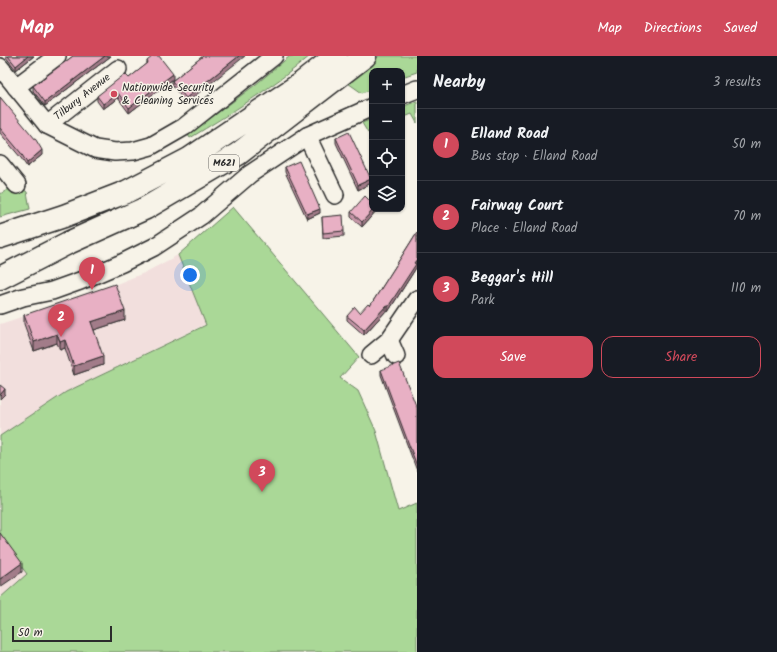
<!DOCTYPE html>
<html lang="en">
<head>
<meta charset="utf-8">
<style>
  :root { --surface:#171b24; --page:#20242c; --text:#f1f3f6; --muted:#9ea1a6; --line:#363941; --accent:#d1495b }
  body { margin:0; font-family:Kalam,sans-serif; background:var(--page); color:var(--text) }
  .controls { position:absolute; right:12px; top:12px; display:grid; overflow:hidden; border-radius:8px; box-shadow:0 1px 3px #0004 }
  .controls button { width:36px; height:36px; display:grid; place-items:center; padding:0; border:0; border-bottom:1px solid var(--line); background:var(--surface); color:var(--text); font:20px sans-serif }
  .scale { position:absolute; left:12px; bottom:10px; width:100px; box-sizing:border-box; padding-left:4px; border:2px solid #2b2b2b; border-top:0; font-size:11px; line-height:14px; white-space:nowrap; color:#2b2b2b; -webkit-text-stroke:3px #f7f3e8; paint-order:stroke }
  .you { position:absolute; left:190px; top:219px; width:14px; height:14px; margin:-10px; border:3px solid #fff; border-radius:50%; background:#1a73e8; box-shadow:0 0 0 6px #1a73e833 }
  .badge { display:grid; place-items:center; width:26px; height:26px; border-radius:50%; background:var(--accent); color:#fff; font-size:13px; font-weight:700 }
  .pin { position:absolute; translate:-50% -33px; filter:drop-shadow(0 1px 2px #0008) }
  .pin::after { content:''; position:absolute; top:21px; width:14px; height:12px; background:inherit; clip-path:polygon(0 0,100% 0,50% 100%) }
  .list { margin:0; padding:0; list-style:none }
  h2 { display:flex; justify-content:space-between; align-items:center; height:52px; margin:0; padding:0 16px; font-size:17px }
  h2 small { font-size:13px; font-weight:400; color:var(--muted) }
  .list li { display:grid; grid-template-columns:26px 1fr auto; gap:12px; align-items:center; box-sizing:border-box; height:72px; padding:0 16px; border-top:1px solid var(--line) }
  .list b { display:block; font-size:15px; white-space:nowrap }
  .list p { margin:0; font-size:13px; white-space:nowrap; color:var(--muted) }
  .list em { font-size:13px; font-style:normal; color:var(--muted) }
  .actions { display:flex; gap:8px; padding:12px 16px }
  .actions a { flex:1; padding:9px 0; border:1px solid var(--accent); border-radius:12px; text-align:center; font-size:14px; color:var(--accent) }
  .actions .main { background:var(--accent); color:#fff }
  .icon { flex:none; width:22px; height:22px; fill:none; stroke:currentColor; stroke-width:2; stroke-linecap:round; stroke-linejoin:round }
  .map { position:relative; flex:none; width:417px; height:596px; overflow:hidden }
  header { display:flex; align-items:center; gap:24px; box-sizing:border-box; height:56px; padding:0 20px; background:var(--accent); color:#fff }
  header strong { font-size:19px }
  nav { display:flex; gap:22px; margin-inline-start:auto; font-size:14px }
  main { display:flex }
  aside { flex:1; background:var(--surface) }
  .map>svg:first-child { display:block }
  .built { fill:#f2dfdd }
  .green { fill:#aad897; stroke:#6a8261 }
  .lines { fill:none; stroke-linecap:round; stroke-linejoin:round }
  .minor-casing { stroke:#2b2b2b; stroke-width:20 }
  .highway-casing { stroke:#2b2b2b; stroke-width:25 }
  .minor { stroke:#f7f3e8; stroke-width:17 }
  .highway { stroke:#f7f3e8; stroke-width:22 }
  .wall { fill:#c897a9; stroke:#2b2b2b }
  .shaded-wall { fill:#a27b89; stroke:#2b2b2b }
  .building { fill:#e8b0c4; stroke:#2b2b2b }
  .poi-dot { fill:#d1495b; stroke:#f7f3e8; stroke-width:1.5 }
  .labels { text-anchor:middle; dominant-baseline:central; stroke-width:3; stroke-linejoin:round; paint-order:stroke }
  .shield { fill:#f7f3e8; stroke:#686764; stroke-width:1 }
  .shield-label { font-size:10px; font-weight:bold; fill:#2b2b2b }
  .poi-label { font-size:11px; fill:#2b2b2b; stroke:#f7f3e8; text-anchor:start }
  .street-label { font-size:11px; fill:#2b2b2b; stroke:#f7f3e8 }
</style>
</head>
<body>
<header>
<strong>Map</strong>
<nav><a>Map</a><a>Directions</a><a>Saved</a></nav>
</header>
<main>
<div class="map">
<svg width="417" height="596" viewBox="0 0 417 596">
  <rect width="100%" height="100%" fill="#f7f3e8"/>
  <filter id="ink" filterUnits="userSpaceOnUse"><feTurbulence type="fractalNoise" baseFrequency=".025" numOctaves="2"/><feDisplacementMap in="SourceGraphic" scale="8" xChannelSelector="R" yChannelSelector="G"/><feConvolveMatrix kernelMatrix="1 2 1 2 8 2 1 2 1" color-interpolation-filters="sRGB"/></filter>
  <g filter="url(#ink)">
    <path class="built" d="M 178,199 L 206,268 L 66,336 L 0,380 L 0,268 L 89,239 L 144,217 Z
      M 0,482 L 36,530 L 0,556 Z"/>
    <path class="green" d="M 290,0 L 310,0 C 273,31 231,57 190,82 L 188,79 L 255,29 Z
      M 379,0 L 417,0 L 417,16 L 402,21 L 402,15 L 372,15 L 372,33 L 362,37 L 345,25 Z
      M 417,45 L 417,67 L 412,58 L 402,62 L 402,51 Z
      M 372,63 L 372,75 L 368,77 L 362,67 Z
      M 17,129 L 27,136 L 30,153 L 0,161 L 0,138 Z
      M 233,151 L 359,301 L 340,322 L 358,335 L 376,375 L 398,455 L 417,447 L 417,596 L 0,596 L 0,542 L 27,518 L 0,482 L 0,380 L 66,336 L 206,269 L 178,199 Z"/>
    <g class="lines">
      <defs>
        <g id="minor">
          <path d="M 0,11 L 47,69 L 95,93 L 115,96 L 133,95 L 151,90 L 184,71 L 274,0"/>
          <path d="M 16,31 L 57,0"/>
          <path d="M 402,39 L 417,33"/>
          <path id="s1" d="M 47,69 L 118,13"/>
          <path d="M 307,80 L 335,139"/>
          <path d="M 0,108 L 17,129"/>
          <path d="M 0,249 L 23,241 L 52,235 L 80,225 L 122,207 L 154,191 L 201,160 L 250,118 L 307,80 L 372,51"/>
          <path d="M 389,284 L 396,300"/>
          <path d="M 371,299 L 389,284 L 417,243"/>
        </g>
        <path id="highway" d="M 0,181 L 64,160 L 126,136 L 189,103 L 303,26 L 336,0
          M 0,222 L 68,187 L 146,152 L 238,98 L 365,0"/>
      </defs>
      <use href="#minor" class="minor-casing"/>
      <use href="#highway" class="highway-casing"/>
      <use href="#minor" class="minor"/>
      <use href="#highway" class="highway"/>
    </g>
    <path class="wall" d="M 5,0 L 34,0 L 16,14 Z
      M 73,0 L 111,0 L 45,50 L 33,35 L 33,30 Z
      M 203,0 L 186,47 L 172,29 L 172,25 Z
      M 147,5 L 173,23 L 129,57 L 118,42 L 103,53 L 97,45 L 97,40 L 129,22 L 147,8 Z
      M 0,41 L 42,99 L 27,111 L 21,102 L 0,77 Z
      M 336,82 L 371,127 L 358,134 L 336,87 Z
      M 285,111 L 320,157 L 307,163 L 285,116 Z
      M 376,153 L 376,155 L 362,171 L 351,161 L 351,156 Z
      M 322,161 L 344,175 L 344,180 L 323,182 Z
      M 417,176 L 417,207 L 416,208 L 416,212 L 388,256 L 386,255 L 364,279 L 347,264 L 347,260 L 360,257 L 370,250 L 407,192 Z
      M 24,259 L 125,264 L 94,274 L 103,309 L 74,319 L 65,292 L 60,294 L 57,287 L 34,295 L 24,268 Z
      M 381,314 L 417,352 L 417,415 L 381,319 Z"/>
    <path class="shaded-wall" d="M 28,0 L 34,0 L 16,14 L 16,10 Z
      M 105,0 L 111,0 L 45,50 L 45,46 Z
      M 239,0 L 245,0 L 186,47 L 186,42 Z
      M 173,18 L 173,23 L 129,57 L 129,52 Z
      M 118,37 L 118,42 L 103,53 L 103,48 Z
      M 42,94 L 42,99 L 27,111 L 27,107 Z
      M 371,123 L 371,127 L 358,134 L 358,129 Z
      M 320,153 L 320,157 L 307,163 L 307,158 Z
      M 374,153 L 376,153 L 376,155 L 362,171 L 362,166 Z
      M 417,203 L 416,212 L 388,256 L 388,251 Z
      M 386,250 L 386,255 L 364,279 L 364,274 Z
      M 125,255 L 125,264 L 91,275 L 91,266 Z
      M 57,278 L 57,287 L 34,295 L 34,286 Z
      M 65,284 L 65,292 L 60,294 L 60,286 Z
      M 103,300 L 103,309 L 74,319 L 74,310 Z
      M 5,333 L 5,338 L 0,343 L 0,339 Z
      M 22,507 L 22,516 L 0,531 L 0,523 Z"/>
    <path class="building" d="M 8,0 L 28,0 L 16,10 Z
      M 73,0 L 105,0 L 45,46 L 33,30 Z
      M 153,0 L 159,0 L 173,18 L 129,52 L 118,37 L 103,48 L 97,40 L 125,18 L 129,22 L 148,7 L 147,5 Z
      M 203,0 L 239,0 L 186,42 L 172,25 Z
      M 0,41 L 36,84 L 42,94 L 27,107 L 21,97 L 0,72 Z
      M 349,76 L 371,123 L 358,129 L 336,82 Z
      M 299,105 L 320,153 L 307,158 L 285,111 Z
      M 365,140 L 372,147 L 372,153 L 374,153 L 362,166 L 351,156 Z
      M 343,159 L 344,175 L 323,177 L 322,161 Z
      M 417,176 L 417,203 L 414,207 L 416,208 L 388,251 L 386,250 L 364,274 L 347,260 L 355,251 L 360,257 L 368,248 L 370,250 L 407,192 Z
      M 115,228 L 125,255 L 91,266 L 103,300 L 74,310 L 65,284 L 60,286 L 57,278 L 34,286 L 24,259 Z
      M 399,307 L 417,352 L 417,410 L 381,314 Z
      M 0,329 L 5,333 L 0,339 Z
      M 0,477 L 22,507 L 0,523 Z"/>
  </g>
  <circle class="poi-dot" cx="114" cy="38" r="4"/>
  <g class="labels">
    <rect class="shield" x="209" y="99" width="30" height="16" rx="3"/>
    <g class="shield-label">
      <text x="224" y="107">M621</text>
    </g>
    <g class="poi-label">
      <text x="122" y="32">Nationwide Security<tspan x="122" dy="13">&amp; Cleaning Services</tspan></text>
    </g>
    <g class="street-label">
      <text stroke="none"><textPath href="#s1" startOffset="45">Tilbury Avenue</textPath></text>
    </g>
  </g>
</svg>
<div class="controls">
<button>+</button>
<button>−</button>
<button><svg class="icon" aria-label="locate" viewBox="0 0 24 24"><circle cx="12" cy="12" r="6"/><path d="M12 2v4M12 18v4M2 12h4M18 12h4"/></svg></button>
<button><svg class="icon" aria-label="layers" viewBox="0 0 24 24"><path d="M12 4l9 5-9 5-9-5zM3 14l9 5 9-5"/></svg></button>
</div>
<div class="scale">50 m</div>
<div class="you"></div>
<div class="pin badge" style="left:92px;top:234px">1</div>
<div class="pin badge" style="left:61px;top:281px">2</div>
<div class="pin badge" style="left:262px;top:436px">3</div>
</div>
<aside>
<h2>Nearby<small>3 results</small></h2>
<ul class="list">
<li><span class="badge">1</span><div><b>Elland Road</b><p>Bus stop · Elland Road</p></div><em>50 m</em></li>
<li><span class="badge">2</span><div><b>Fairway Court</b><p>Place · Elland Road</p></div><em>70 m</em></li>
<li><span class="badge">3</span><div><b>Beggar's Hill</b><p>Park</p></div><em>110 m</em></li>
</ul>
<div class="actions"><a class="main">Save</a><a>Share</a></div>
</aside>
</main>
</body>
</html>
